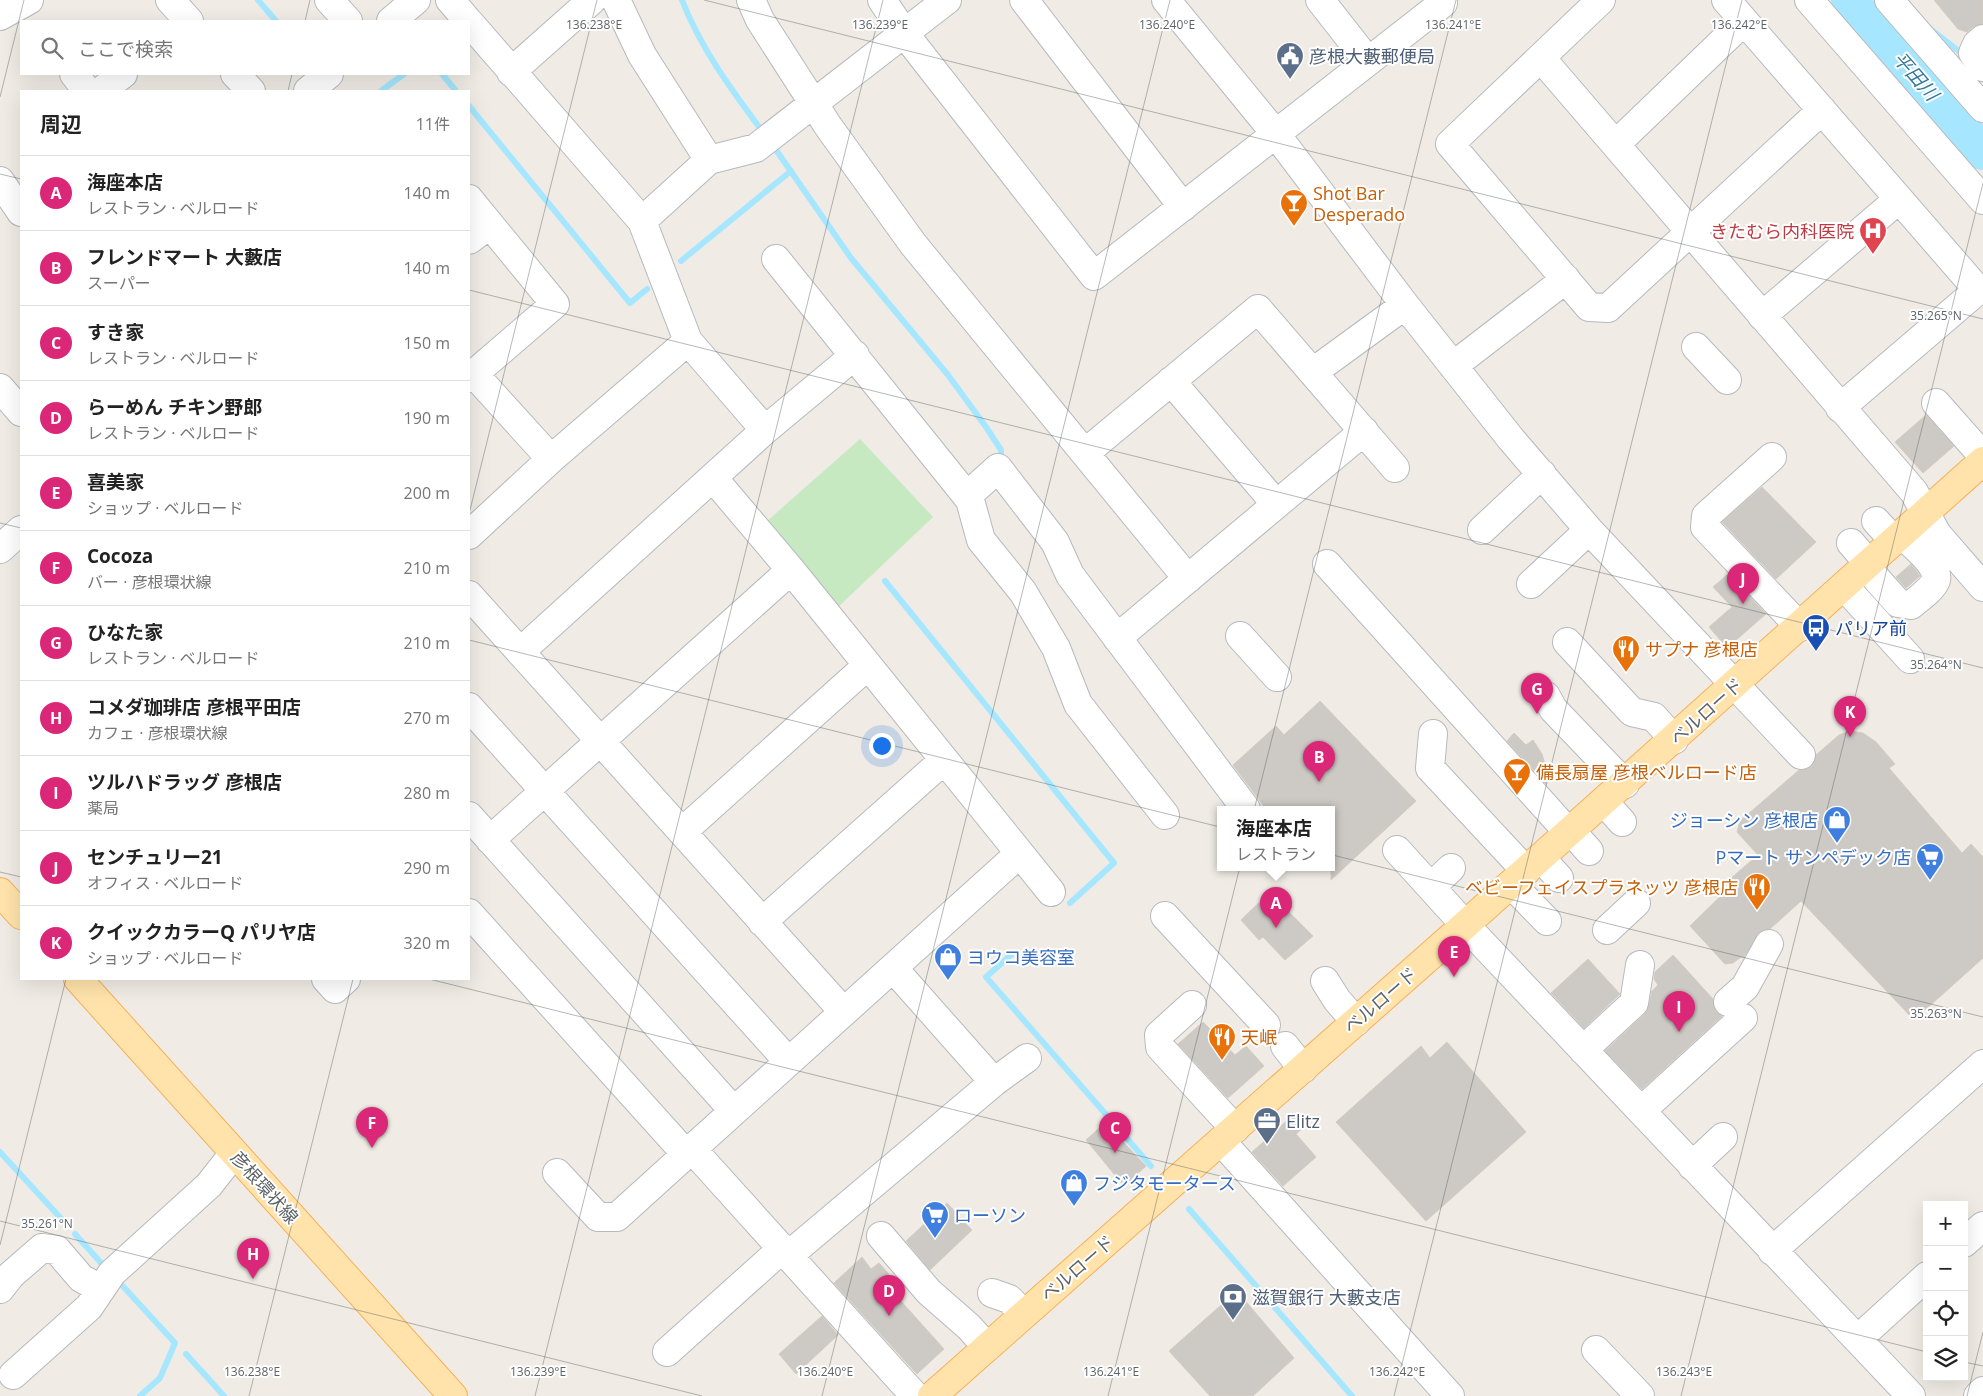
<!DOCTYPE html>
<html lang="ja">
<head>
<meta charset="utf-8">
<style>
  :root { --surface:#fff; --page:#f2f2f2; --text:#222; --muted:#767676; --line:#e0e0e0; --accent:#db2777 }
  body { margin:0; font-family:"Open Sans","Noto Sans JP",sans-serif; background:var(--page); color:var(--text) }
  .controls { position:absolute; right:15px; bottom:15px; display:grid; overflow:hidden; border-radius:0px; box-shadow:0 5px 20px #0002 }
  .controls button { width:45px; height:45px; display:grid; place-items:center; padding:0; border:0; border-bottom:1px solid var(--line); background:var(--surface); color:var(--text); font:25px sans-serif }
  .you { position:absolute; left:881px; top:745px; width:18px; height:18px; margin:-12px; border:4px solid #fff; border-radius:50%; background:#1a73e8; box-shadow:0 0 0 8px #1a73e833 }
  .badge { display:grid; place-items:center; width:32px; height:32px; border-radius:50%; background:var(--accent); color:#fff; font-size:16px; font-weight:700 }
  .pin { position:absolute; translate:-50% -41px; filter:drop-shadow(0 1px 2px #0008) }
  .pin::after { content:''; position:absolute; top:26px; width:18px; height:15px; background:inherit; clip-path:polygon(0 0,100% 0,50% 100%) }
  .popup { position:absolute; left:1217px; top:806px; width:118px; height:65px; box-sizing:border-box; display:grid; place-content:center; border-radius:0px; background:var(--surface); filter:drop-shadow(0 1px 4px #0005); font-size:16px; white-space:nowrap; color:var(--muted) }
  .popup b { font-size:19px; color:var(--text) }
  .popup::after { content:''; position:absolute; left:50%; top:100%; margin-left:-10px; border:10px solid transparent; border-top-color:var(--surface) }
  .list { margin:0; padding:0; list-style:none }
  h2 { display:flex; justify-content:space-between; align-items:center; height:65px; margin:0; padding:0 20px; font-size:21px }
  h2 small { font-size:16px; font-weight:400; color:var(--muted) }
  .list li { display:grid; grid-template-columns:32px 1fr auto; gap:15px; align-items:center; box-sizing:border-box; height:75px; padding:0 20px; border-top:1px solid var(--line) }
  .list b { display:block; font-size:19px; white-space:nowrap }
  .list p { margin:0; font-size:16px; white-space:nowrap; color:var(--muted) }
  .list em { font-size:16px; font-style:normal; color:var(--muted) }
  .icon { flex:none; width:28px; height:28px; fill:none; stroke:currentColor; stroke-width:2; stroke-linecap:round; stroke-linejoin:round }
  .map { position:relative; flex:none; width:1983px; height:1396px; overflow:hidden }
  .search { position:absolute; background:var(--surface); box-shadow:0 5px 20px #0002; left:20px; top:20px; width:450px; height:55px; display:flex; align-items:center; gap:12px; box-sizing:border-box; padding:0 18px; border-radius:0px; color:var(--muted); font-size:19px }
  .panel { position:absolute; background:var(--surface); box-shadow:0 5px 20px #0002; left:20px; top:90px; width:450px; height:890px; border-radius:0px }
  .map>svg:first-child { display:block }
  .green { fill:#c7e9c1 }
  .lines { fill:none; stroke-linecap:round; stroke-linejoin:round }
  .stream { stroke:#a6e7ff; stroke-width:6 }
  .river { stroke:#a6e7ff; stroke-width:36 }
  .building { fill:#cdc9c4; stroke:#d5ccc3 }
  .minor-casing { stroke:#b6b9bd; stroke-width:30 }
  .major-casing { stroke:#f8af56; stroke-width:30 }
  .minor { stroke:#fff; stroke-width:28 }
  .major { stroke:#ffe3ab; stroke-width:28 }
  .ticks { fill:none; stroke:#5d6366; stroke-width:1; stroke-opacity:0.45 }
  .labels { text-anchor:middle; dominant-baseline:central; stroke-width:4; stroke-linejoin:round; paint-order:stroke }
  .service-label { font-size:18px; fill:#4e5e75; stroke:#fff; text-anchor:start }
  .food-label { font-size:18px; fill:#c56008; stroke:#fff; text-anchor:start }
  .health-label { font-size:18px; fill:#be3a42; stroke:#fff; text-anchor:end }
  .transit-label { font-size:18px; fill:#164399; stroke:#fff; text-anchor:start }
  .street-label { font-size:18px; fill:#5d6366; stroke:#fff }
  .shop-label { font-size:18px; fill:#366cbe; stroke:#fff; text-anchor:start }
  .water-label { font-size:19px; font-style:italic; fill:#35789c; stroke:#fff }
  .ticks-label { font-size:12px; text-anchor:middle; fill:#5d6366; stroke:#fff; stroke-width:4; stroke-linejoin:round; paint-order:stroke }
</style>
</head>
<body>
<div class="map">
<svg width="1983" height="1396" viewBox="0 0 1983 1396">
  <rect width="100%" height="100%" fill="#f0ece5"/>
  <path class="green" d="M 860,439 L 933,517 L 835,610 L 766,522 Z"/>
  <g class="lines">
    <path class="stream" d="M 258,0 L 276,21
      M 682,0 C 701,49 731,89 762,131
      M 1928,27 L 1965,56
      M 442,74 L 456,91
      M 381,91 L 404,74
      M 469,106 L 630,303 L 647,289
      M 774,147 L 851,258 L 948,375 L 986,427 L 1001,450 L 1001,462
      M 681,261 L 791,171
      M 885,581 L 1114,863 L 1070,903
      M 1011,955 L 986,977 L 1151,1166
      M 0,1152 L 67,1225
      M 1189,1209 L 1352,1396
      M 75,1234 L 103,1265
      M 120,1283 L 175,1343 L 160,1378 L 140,1396
      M 186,1354 L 224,1396"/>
    <path class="river" d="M 1849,0 L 1983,152"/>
  </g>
  <path class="building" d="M 1934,0 L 1983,0 L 1983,24 L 1973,27 L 1967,32 L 1958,29 Z
    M 1926,415 L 1954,446 L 1923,473 L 1895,442 Z
    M 1762,487 L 1816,542 L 1776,579 L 1722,522 Z
    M 1911,564 L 1920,576 L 1906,588 L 1896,577 Z
    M 1728,574 L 1766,614 L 1727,648 L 1709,627 L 1732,607 L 1713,587 Z
    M 1320,701 L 1416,801 L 1331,880 L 1331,809 L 1266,809 L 1233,765 L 1276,726 L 1284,735 Z
    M 1850,731 L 1863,733 L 1876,742 L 1895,764 L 1889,768 L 1962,853 L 1971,844 L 1983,857 L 1983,958 L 1914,1020 L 1801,901 L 1770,929 L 1761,931 L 1743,958 L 1741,957 L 1733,963 L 1725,964 L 1690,926 L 1734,883 L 1730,879 L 1758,855 L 1737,832 L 1740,821 L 1799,770 L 1811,767 L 1816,755 L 1839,735 Z
    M 1514,733 L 1526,745 L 1533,740 L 1542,754 L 1547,771 L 1546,784 L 1507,741 Z
    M 1274,888 L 1292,907 L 1288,911 L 1313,936 L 1285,960 L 1263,937 L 1259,940 L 1241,920 Z
    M 1673,955 L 1713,999 L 1716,1012 L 1722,1016 L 1642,1089 L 1605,1051 L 1645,1014 L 1649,1005 L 1652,991 L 1658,985 L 1654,979 L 1655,972 Z
    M 1588,959 L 1620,994 L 1584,1028 L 1551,993 Z
    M 1203,1022 L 1235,1055 L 1246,1046 L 1264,1066 L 1228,1098 L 1178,1044 Z
    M 1447,1042 L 1526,1132 L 1426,1221 L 1336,1122 L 1421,1046 L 1430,1058 Z
    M 1293,1115 L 1304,1127 L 1296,1134 L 1316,1157 L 1283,1186 L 1252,1152 Z
    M 1105,1123 L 1146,1166 L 1124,1186 L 1086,1140 Z
    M 947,1203 L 972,1230 L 930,1270 L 906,1241 Z
    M 862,1257 L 871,1269 L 879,1263 L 889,1274 L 882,1280 L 944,1349 L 917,1374 L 834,1283 Z
    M 1237,1291 L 1294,1358 L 1253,1396 L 1210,1396 L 1169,1351 Z
    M 822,1316 L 838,1335 L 796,1374 L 779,1354 Z"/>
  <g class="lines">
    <defs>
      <path id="minor" d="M 170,0 L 189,21
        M 329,0 L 348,21
        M 450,0 L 468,21
        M 616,0 L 642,55 L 709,160
        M 751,0 L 760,20 L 828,126 L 913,244 L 1188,579
        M 882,0 L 904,33 L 1094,276 L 1443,3 L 1440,0
        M 1024,0 L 1183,207
        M 1166,0 L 1275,133 L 1405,305 L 1511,439 L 1589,530 L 1801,755
        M 1320,0 L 1367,60
        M 1601,0 L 1450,144 L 1589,307 L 1608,308 L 1822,110
        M 1726,0 L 1978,290 L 1840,408
        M 1809,0 L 1983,200
        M 1889,0 L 1983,108
        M 0,16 L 29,0
        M 391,21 L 416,0
        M 469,22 L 642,221 L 688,341 L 765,430
        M 1983,39 L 1977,44 L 1973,53 L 1983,67
        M 1541,58 L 1914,492 L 1937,534 L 1983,587
        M 511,72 L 592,0
        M 74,74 L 87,91
        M 235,74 L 251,91
        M 101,91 L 123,74
        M 308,91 L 329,74
        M 1616,144 L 1744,21
        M 0,181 L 21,212
        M 469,199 L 555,304 L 469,378
        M 642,221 L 709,160 L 756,148 L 947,0
        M 469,240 L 489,225
        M 776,259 L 970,500 L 981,540 L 1023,592 L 1056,648 L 1078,704 L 1165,815
        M 1762,316 L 1899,199
        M 1696,347 L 1727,380
        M 1453,366 L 1566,279
        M 1313,372 L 1405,305
        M 474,374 L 551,459
        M 1171,381 L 1276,504
        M 0,388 L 21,412
        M 1936,403 L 1983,456
        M 1085,453 L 1258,309 L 1395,468
        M 1772,457 L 1706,516 L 1705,527 L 1800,627
        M 714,479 L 791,570 L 1051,892
        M 967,496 L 998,468 L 1055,542 L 1070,575 L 1246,809
        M 1876,521 L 1894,541
        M 1482,530 L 1542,474
        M 469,535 L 551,459 L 688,341
        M 1851,543 L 1869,564
        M 0,549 L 21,530
        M 1327,564 L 1569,833
        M 1866,567 L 1898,603 L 1911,605 C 1919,598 1932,590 1936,580 C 1940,566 1911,543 1901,534
        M 1531,584 L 1589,530
        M 1844,586 L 1910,659
        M 469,595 L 843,1011
        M 1240,636 L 1277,677
        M 1117,638 L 1364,431
        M 1567,642 L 1632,712 L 1654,717 L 1674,740
        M 520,652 L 765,430 L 855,355
        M 1546,696 L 1553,709 L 1625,784
        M 469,707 L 788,1061
        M 1433,734 L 1430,768 L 1526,871
        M 1604,802 L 1622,822
        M 469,816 L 733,1110
        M 1571,831 L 1589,851
        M 682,832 L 867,666
        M 490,840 L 791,570
        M 1397,850 L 1465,925 L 1911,1396
        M 1541,858 L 1559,878
        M 1511,884 L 1547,921
        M 1431,887 L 1451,868
        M 469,913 L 686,1154
        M 1165,916 L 1266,1025
        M 762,922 L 944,760
        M 1607,930 L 1636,903
        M 326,979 L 335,989 L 346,979
        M 1325,981 L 1337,1000 L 1356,1022
        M 1728,1002 L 1745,987 L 1769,944
        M 1192,1005 L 1159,1035 L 1160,1047 L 1235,1129
        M 1285,1046 L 1303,1069
        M 1583,1050 L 1634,1003 L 1640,965
        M 994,1082 L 1027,1058
        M 1641,1111 L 1743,1018
        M 1221,1141 L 1450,1396
        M 1692,1166 L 1723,1137
        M 557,1173 L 598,1217 L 617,1217 L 692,1149
        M 881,1236 L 929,1292 L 969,1327 L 987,1347
        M 1964,1243 L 1983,1226
        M 1772,1251 L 1983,1064
        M 789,1255 L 994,1082 L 893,968
        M 0,1289 L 11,1275 L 42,1248 L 57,1250 L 81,1278 L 100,1289
        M 992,1293 L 1009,1299 L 1024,1314
        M 1858,1339 L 1927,1276
        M 1596,1350 L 1640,1396
        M 667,1352 L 783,1248
        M 13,1375 L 89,1307 L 112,1273 L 209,1185 L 234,1153
        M 915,1396 L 692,1149 L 1019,854
        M 1978,1396 L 1983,1391"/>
      <path id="major" d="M 0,892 L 21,915
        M 78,979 L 453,1396
        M 932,1396 L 1465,925 L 1983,461"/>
    </defs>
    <use href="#minor" class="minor-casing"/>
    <use href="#major" class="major-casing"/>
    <use href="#minor" class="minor"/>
    <use href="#major" class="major"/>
  </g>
  <path class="ticks" d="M 704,0 L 1983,319M 305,21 L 310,0M 288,91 L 292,74M 0,97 L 24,0M 0,174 L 21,179M 469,290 L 1983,668M 469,514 L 597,0M 0,523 L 21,528M 469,640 L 1983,1017M 0,872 L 21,877M 429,979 L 1927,1352M 0,1221 L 702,1396M 0,1245 L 66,979M 1964,1362 L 1983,1366M 249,1396 L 353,979M 535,1396 L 883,0M 822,1396 L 1170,0M 1108,1396 L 1456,0M 1394,1396 L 1742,0M 1681,1396 L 1983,183M 1967,1396 L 1983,1332"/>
  <defs>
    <symbol id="civic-pin" viewBox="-11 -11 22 30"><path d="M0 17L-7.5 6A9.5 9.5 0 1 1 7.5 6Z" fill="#5c6f8a" stroke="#fff"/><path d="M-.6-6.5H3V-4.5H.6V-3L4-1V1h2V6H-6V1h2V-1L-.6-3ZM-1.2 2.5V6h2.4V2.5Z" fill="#fff"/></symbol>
    <symbol id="bar-pin" viewBox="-11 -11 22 30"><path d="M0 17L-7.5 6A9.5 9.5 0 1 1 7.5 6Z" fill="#e8710a" stroke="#fff"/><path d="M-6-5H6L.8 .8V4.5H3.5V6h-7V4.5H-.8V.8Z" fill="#fff"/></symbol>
    <symbol id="hospital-pin" viewBox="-11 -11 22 30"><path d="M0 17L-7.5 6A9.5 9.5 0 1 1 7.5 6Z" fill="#e0444e" stroke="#fff"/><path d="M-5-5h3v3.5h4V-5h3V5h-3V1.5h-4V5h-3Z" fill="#fff"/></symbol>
    <symbol id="bus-pin" viewBox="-11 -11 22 30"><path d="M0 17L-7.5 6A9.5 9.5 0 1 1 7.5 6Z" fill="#1a4fb4" stroke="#fff"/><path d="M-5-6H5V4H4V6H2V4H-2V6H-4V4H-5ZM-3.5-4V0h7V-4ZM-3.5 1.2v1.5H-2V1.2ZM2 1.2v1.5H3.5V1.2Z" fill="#fff"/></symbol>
    <symbol id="restaurant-pin" viewBox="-11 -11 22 30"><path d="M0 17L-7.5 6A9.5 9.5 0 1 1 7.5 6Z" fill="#e8710a" stroke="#fff"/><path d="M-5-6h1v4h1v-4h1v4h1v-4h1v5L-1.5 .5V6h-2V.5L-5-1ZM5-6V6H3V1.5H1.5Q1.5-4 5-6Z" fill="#fff"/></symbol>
    <symbol id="shop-pin" viewBox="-11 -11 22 30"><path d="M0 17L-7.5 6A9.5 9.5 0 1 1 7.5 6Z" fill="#3f7fe0" stroke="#fff"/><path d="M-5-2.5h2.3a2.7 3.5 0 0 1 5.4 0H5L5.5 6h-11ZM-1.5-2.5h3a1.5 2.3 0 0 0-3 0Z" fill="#fff"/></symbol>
    <symbol id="supermarket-pin" viewBox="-11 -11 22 30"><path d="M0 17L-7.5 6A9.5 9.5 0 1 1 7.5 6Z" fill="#3f7fe0" stroke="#fff"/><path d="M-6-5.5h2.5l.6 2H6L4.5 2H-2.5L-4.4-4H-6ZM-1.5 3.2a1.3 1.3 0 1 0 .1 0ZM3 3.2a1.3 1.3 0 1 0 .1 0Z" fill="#fff"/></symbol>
    <symbol id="office-pin" viewBox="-11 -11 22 30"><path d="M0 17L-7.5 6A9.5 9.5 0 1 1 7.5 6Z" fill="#5c6f8a" stroke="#fff"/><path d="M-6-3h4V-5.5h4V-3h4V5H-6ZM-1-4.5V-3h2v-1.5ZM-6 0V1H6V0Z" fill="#fff"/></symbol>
    <symbol id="bank-pin" viewBox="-11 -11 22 30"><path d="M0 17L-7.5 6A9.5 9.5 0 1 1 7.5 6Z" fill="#5c6f8a" stroke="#fff"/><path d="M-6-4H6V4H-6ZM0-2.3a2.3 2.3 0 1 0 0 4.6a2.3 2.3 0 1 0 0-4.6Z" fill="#fff"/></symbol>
  </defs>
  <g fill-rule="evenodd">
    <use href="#civic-pin" x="1274" y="40" width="32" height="43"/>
    <use href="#bar-pin" x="1278" y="187" width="32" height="43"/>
    <use href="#hospital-pin" x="1857" y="215" width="32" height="43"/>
    <use href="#bus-pin" x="1800" y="612" width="32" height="43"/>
    <use href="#restaurant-pin" x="1610" y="633" width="32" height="43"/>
    <use href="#bar-pin" x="1501" y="756" width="32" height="43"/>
    <use href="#shop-pin" x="1821" y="804" width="32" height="43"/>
    <use href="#supermarket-pin" x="1914" y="841" width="32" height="43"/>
    <use href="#restaurant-pin" x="1741" y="871" width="32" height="43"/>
    <use href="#shop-pin" x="932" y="941" width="32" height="43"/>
    <use href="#restaurant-pin" x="1206" y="1021" width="32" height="43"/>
    <use href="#office-pin" x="1251" y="1105" width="32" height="43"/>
    <use href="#shop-pin" x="1058" y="1167" width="32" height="43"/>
    <use href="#supermarket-pin" x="919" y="1199" width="32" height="43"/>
    <use href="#bank-pin" x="1217" y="1281" width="32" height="43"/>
  </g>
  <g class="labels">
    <g class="service-label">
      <text x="1309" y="56">彦根大藪郵便局</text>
      <text x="1286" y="1121">Elitz</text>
      <text x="1252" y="1297">滋賀銀行 大藪支店</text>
    </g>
    <g class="food-label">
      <text x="1313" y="193">Shot Bar<tspan x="1313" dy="21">Desperado</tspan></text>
      <text x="1645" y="649">サプナ 彦根店</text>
      <text x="1536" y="772">備長扇屋 彦根ベルロード店</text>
      <text x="1738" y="887" text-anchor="end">ベビーフェイスプラネッツ 彦根店</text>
      <text x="1241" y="1037">天岷</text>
    </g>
    <g class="health-label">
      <text x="1854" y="231">きたむら内科医院</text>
    </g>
    <g class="transit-label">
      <text x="1835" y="628">パリア前</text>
    </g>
    <g class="street-label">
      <text transform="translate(1706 711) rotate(-42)">ベルロード</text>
      <text transform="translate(1380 1000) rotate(-41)">ベルロード</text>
      <text transform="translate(265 1187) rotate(48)">彦根環状線</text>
      <text transform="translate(1077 1268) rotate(-41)">ベルロード</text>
    </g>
    <g class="shop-label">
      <text x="1818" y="820" text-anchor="end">ジョーシン 彦根店</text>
      <text x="1911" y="857" text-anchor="end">Pマート サンペデック店</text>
      <text x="967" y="957">ヨウコ美容室</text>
      <text x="1093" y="1183">フジタモータース</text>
      <text x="954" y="1215">ローソン</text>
    </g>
    <g class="water-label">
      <text transform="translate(1916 76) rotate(49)">平田川</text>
    </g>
  </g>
  <g class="ticks-label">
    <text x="594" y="29">136.238°E</text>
    <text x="880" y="29">136.239°E</text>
    <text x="1167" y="29">136.240°E</text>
    <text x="1453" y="29">136.241°E</text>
    <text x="1739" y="29">136.242°E</text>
    <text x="1936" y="320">35.265°N</text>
    <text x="1936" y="669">35.264°N</text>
    <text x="1936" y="1018">35.263°N</text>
    <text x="47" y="1228">35.261°N</text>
    <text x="252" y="1376">136.238°E</text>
    <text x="538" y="1376">136.239°E</text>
    <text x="825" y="1376">136.240°E</text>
    <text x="1111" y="1376">136.241°E</text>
    <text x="1397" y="1376">136.242°E</text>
    <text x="1684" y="1376">136.243°E</text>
  </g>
</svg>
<div class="controls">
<button>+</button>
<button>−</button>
<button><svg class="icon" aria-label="locate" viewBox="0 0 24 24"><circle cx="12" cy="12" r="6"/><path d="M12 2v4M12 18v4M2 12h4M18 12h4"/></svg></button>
<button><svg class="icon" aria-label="layers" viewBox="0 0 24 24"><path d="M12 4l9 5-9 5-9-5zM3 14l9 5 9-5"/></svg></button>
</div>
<div class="you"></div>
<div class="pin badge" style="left:1276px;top:928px">A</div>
<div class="popup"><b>海座本店</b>レストラン</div>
<div class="pin badge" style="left:1319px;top:782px">B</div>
<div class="pin badge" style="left:1115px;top:1153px">C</div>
<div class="pin badge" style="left:889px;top:1316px">D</div>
<div class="pin badge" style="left:1454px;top:977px">E</div>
<div class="pin badge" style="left:372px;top:1148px">F</div>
<div class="pin badge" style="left:1537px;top:714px">G</div>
<div class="pin badge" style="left:253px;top:1279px">H</div>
<div class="pin badge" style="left:1679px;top:1032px">I</div>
<div class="pin badge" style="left:1743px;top:604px">J</div>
<div class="pin badge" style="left:1850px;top:737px">K</div>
<div class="search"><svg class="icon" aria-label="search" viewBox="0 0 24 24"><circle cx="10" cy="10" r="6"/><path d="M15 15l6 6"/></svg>ここで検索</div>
<section class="panel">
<h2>周辺<small>11件</small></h2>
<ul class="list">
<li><span class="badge">A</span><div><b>海座本店</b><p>レストラン · ベルロード</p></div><em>140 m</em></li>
<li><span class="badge">B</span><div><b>フレンドマート 大藪店</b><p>スーパー</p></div><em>140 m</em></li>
<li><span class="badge">C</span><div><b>すき家</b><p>レストラン · ベルロード</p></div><em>150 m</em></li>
<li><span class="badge">D</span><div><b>らーめん チキン野郎</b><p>レストラン · ベルロード</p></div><em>190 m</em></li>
<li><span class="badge">E</span><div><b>喜美家</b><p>ショップ · ベルロード</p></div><em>200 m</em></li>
<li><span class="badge">F</span><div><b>Cocoza</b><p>バー · 彦根環状線</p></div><em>210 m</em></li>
<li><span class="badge">G</span><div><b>ひなた家</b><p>レストラン · ベルロード</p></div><em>210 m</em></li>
<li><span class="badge">H</span><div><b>コメダ珈琲店 彦根平田店</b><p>カフェ · 彦根環状線</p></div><em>270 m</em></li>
<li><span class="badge">I</span><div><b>ツルハドラッグ 彦根店</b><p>薬局</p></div><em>280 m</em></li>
<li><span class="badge">J</span><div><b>センチュリー21</b><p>オフィス · ベルロード</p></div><em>290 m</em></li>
<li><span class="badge">K</span><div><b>クイックカラーQ パリヤ店</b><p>ショップ · ベルロード</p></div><em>320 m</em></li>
</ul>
</section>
</div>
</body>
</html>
